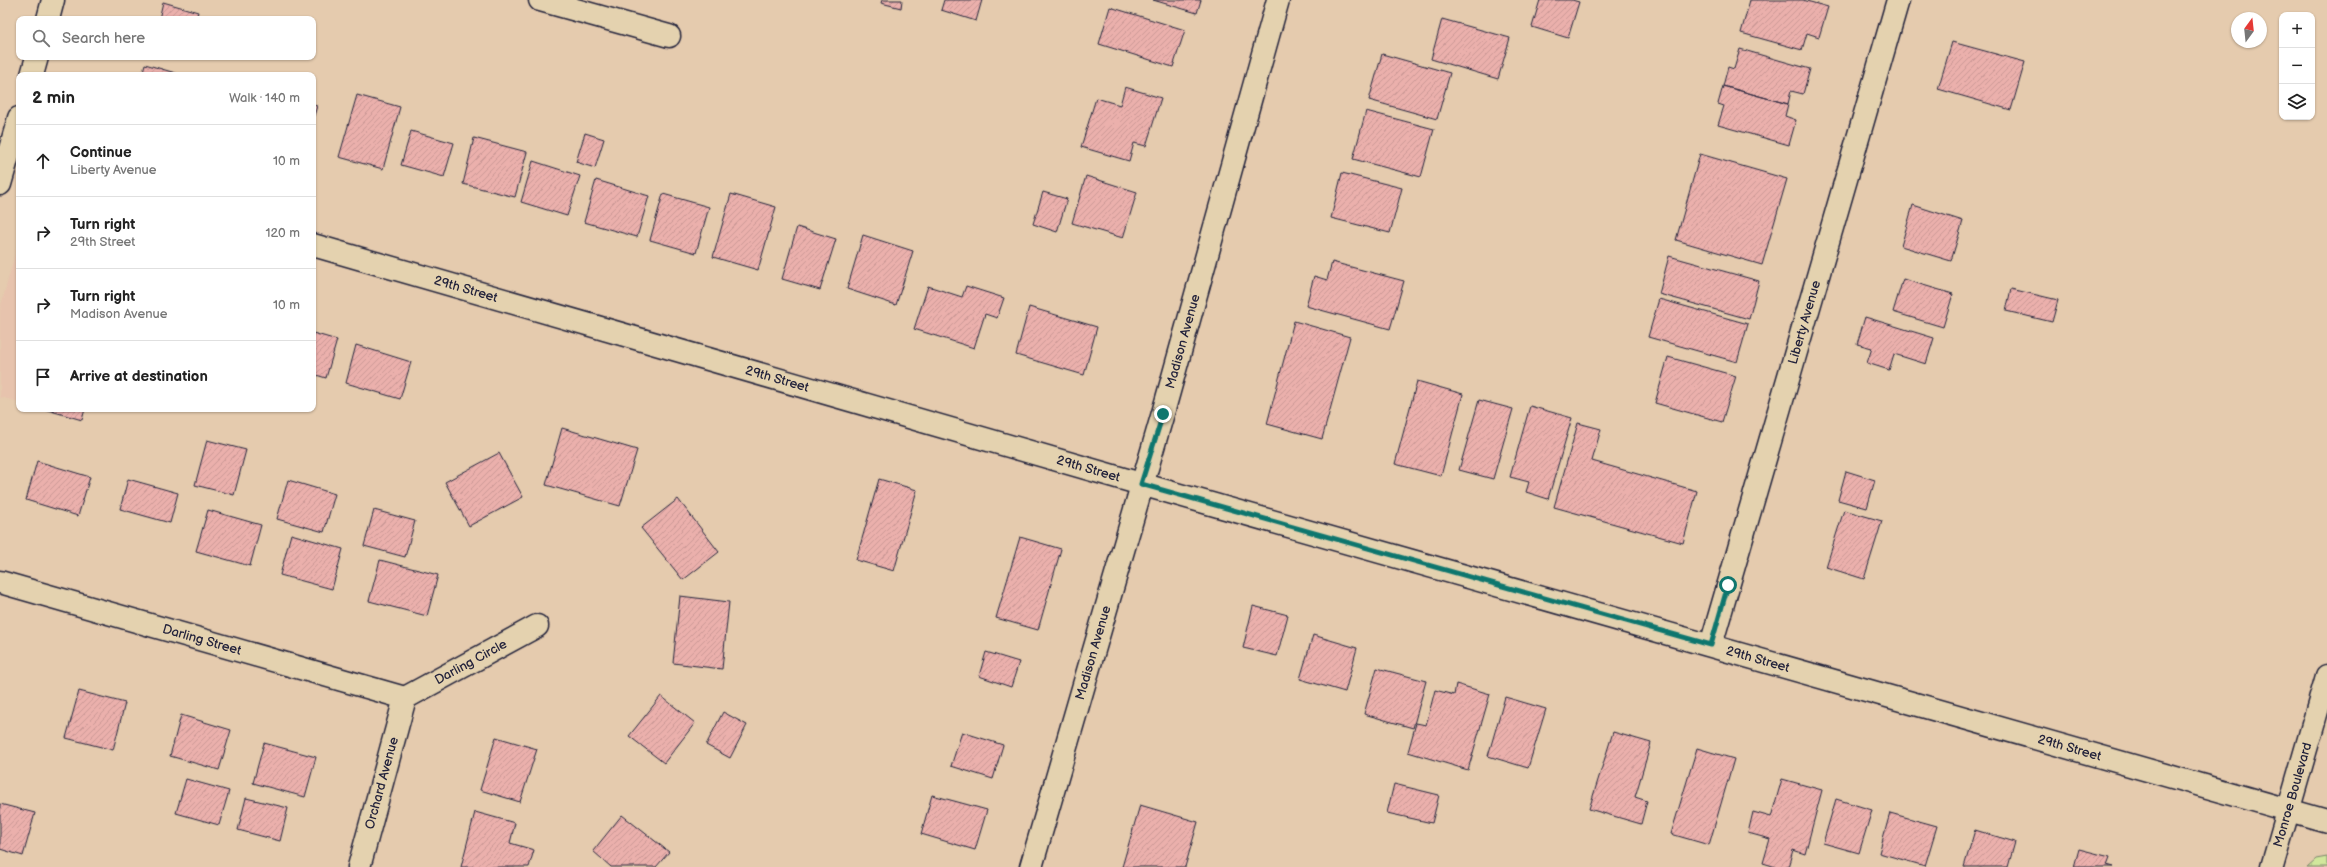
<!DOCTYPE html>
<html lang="en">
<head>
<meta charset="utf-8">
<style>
  :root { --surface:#fff; --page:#f6f6f6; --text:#222; --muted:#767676; --line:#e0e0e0 }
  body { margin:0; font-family:"Balsamiq Sans",sans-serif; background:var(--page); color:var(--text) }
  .controls { position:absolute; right:12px; top:12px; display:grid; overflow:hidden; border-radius:8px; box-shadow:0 1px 3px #0004 }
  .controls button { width:36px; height:36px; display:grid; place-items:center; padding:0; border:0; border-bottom:1px solid var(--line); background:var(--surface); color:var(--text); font:20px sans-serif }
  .compass { position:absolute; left:2231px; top:12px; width:36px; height:36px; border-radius:50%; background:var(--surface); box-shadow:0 1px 3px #0004; rotate:15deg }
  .stop { position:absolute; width:12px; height:12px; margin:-9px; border:3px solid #0f766e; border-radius:50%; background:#fff }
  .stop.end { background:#0f766e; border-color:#fff; box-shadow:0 1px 4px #0008 }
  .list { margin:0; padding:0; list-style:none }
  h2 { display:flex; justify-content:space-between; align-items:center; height:52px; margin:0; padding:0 16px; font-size:17px }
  h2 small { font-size:13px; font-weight:400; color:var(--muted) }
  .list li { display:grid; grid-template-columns:26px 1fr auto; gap:12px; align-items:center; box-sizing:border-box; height:72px; padding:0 16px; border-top:1px solid var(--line) }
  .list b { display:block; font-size:15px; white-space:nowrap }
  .list p { margin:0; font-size:13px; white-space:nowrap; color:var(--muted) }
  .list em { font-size:13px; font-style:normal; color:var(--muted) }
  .icon { flex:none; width:22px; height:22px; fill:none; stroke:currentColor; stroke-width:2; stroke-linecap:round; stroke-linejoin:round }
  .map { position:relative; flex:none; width:2327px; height:867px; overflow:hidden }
  .search { position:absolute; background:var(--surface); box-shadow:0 1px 3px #0004; left:16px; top:16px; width:300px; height:44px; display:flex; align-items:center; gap:10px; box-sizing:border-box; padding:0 14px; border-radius:8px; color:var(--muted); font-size:15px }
  .panel { position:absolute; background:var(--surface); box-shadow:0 1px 3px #0004; left:16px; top:72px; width:300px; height:340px; border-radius:8px }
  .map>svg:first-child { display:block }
  .built { fill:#e7c3ad }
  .park { fill:url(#park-tufts); stroke:#7a846c }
  .building { fill:url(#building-hatch); stroke:#22223b }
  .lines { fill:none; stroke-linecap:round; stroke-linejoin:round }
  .minor-casing { stroke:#22223b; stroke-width:25 }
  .minor { stroke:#e4d2af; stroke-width:22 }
  .route { stroke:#0f766e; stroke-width:5 }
  .labels { text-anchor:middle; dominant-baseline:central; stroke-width:3.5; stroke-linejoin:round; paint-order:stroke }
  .street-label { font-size:13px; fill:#22223b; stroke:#e4d2af }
</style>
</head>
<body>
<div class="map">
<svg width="2327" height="867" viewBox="0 0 2327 867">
  <defs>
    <pattern id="park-tufts" width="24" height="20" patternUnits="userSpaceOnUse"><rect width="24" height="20" fill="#d1e79c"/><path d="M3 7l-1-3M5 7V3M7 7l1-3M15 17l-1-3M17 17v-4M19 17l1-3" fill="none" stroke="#b3c687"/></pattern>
    <pattern id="building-hatch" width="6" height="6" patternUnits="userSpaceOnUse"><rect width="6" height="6" fill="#ebb0ac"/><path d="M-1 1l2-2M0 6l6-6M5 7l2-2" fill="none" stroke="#c99795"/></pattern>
  </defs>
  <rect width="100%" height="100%" fill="#e5cbae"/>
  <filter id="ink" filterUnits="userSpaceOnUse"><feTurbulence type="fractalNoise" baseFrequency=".025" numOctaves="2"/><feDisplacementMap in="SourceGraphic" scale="8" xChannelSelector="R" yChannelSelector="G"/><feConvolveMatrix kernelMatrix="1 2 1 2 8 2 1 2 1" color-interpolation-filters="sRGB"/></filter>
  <g filter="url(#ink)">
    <path class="built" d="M 19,239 L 19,402 L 0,397 L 0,309 Z"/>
    <path class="park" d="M 2327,857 L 2327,867 L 2307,867 L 2316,859 Z"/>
    <path class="building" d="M 882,0 L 902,0 L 901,8 L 881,3 Z
      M 944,0 L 982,0 L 976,21 L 941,10 Z
      M 1153,0 L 1201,0 L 1197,13 Z
      M 1540,0 L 1572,0 L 1579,2 L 1568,38 L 1532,27 Z
      M 1750,0 L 1803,0 L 1828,7 L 1819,37 L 1807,33 L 1802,50 L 1741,33 Z
      M 163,2 L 198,12 L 196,19 L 159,19 Z
      M 1110,7 L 1185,30 L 1173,67 L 1099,44 Z
      M 1442,19 L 1510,38 L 1498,79 L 1431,59 Z
      M 1952,42 L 2025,62 L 2011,110 L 1938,89 Z
      M 1740,49 L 1810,69 L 1803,94 L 1791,91 L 1788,104 L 1723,86 L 1728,67 L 1734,69 Z
      M 1382,54 L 1450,73 L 1437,119 L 1369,100 Z
      M 145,64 L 182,75 L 142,75 Z
      M 1723,86 L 1788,104 L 1785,116 L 1796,120 L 1789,145 L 1718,125 L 1724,106 L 1718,104 Z
      M 1125,87 L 1161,98 L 1146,146 L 1134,143 L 1129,161 L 1081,147 L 1096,98 L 1120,105 Z
      M 357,95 L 400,107 L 383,169 L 339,157 Z
      M 313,105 L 317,106 L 313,119 Z
      M 1366,111 L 1434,129 L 1421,177 L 1353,159 Z
      M 411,131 L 454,143 L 444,177 L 401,165 Z
      M 585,133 L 604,139 L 595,168 L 576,162 Z
      M 474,138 L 527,152 L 515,197 L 463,184 Z
      M 1700,154 L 1787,179 L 1762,265 L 1676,240 Z
      M 533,161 L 580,176 L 567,216 L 521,202 Z
      M 1342,173 L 1402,188 L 1390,233 L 1331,218 Z
      M 1086,176 L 1137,192 L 1123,238 L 1072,223 Z
      M 596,180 L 649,196 L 637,237 L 584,222 Z
      M 1043,192 L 1067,199 L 1057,232 L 1033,224 Z
      M 663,194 L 709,207 L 696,253 L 650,240 Z
      M 731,194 L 776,207 L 758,270 L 713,257 Z
      M 1913,205 L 1963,221 L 1951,261 L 1901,246 Z
      M 797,227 L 836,239 L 820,290 L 782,279 Z
      M 863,235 L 913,251 L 896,305 L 847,289 Z
      M 1669,256 L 1759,281 L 1749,319 L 1659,294 Z
      M 1332,262 L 1404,281 L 1390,329 L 1306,306 L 1314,276 L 1327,280 Z
      M 1903,279 L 1953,294 L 1943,327 L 1893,312 Z
      M 928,286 L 962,297 L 966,286 L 1004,298 L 997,318 L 985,314 L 974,348 L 914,329 Z
      M 2011,289 L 2058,300 L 2052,322 L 2006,311 Z
      M 1659,299 L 1748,324 L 1737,362 L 1648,337 Z
      M 1029,307 L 1097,327 L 1084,375 L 1016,355 Z
      M 1865,317 L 1934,338 L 1926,364 L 1894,354 L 1889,370 L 1867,363 L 1872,348 L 1857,344 Z
      M 1294,321 L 1350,337 L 1322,439 L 1267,424 Z
      M 313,333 L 337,340 L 326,378 L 313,374 Z
      M 356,345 L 411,362 L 400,399 L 346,383 Z
      M 1668,357 L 1736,376 L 1722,422 L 1655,403 Z
      M 1417,381 L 1463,394 L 1441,476 L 1395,464 Z
      M 1479,400 L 1513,409 L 1493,479 L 1459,470 Z
      M 1530,406 L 1572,418 L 1548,499 L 1526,492 L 1529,482 L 1510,477 Z
      M 44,409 L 85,409 L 82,420 Z
      M 1578,423 L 1601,429 L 1592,461 L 1697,491 L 1683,543 L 1554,507 Z
      M 562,428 L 637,450 L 620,506 L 546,485 Z
      M 207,440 L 246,450 L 234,495 L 195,485 Z
      M 499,453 L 523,497 L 469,526 L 445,482 Z
      M 37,461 L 90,477 L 78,516 L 26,500 Z
      M 1846,471 L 1875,480 L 1867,508 L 1838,500 Z
      M 128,479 L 178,493 L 170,523 L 120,509 Z
      M 879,479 L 917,490 L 894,571 L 856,560 Z
      M 288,480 L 335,494 L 324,532 L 277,519 Z
      M 678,499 L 719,552 L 683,580 L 641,528 Z
      M 208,510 L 261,525 L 250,566 L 196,551 Z
      M 374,510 L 415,521 L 405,557 L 364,546 Z
      M 1844,510 L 1882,521 L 1864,579 L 1826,567 Z
      M 291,534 L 343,549 L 332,589 L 280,575 Z
      M 1020,537 L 1061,549 L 1038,630 L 996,618 Z
      M 380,560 L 438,575 L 427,616 L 369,601 Z
      M 680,596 L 729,602 L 722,669 L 673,663 Z
      M 1253,606 L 1288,615 L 1277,656 L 1243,648 Z
      M 1313,635 L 1357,648 L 1345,692 L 1300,679 Z
      M 986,652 L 1019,662 L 1011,687 L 979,676 Z
      M 1377,668 L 1426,681 L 1413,728 L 1364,714 Z
      M 1456,684 L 1490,694 L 1468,770 L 1408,752 L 1416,723 L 1426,725 L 1435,690 L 1454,695 Z
      M 79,691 L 125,703 L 113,750 L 66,738 Z
      M 661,696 L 695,723 L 664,763 L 629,736 Z
      M 1505,697 L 1546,709 L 1528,768 L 1488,756 Z
      M 723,712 L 747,725 L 730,758 L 706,745 Z
      M 181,715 L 231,730 L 219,770 L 170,756 Z
      M 962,732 L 1003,745 L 993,779 L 951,766 Z
      M 1613,732 L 1651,743 L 1635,797 L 1647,801 L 1641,824 L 1589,809 Z
      M 496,737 L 537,749 L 520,802 L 480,790 Z
      M 264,743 L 316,757 L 305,797 L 253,783 Z
      M 1697,748 L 1734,759 L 1709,845 L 1671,834 Z
      M 186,779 L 229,791 L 219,825 L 176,813 Z
      M 1782,779 L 1822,790 L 1805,854 L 1793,850 L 1788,867 L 1776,867 L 1763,863 L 1770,839 L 1748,833 L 1753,812 L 1771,817 Z
      M 1394,784 L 1439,795 L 1432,823 L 1387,813 Z
      M 932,795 L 987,810 L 975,850 L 921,834 Z
      M 246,798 L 288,808 L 280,841 L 238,830 Z
      M 1836,799 L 1872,810 L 1859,853 L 1823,843 Z
      M 0,804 L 35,813 L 23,856 L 0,849 Z
      M 1140,805 L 1198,822 L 1185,867 L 1122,867 Z
      M 475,812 L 515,823 L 510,843 L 534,850 L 529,867 L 461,867 Z
      M 1890,813 L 1937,826 L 1925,866 L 1879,853 Z
      M 622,815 L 669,852 L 656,867 L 611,867 L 593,851 Z
      M 1975,830 L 2015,842 L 2008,867 L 1964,867 Z
      M 2079,849 L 2110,857 L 2107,865 L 2114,867 L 2074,867 Z"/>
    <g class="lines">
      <defs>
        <g id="minor">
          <path d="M 540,0 L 669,36"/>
          <path d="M 48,19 L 53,0"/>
          <path d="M 32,75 L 37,57"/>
          <path d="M 0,184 L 19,118"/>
          <path id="s1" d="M 313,245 L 1141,484 L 2327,821"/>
          <path id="s2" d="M 0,582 L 405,698"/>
          <path id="s3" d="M 1711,645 L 1898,0"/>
          <path id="s4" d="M 405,698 L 537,626"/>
          <path id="s5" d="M 359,867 L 405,698"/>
          <path id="s6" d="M 1031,867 L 1163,413 L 1278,0"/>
          <path id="s7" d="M 2272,867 L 2327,676"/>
        </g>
      </defs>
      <use href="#minor" class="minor-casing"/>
      <use href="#minor" class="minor"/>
    </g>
  </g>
  <g class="lines" filter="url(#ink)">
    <path class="route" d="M 1163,414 L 1141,484 L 1711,645 L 1728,585"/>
  </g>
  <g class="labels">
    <g class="street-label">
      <text stroke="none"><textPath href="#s1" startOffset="159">29th Street</textPath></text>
      <text stroke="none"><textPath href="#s3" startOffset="336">Liberty Avenue</textPath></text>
      <text stroke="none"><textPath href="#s6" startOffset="547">Madison Avenue</textPath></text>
      <text stroke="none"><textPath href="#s1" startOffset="483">29th Street</textPath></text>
      <text stroke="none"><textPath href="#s1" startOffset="807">29th Street</textPath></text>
      <text stroke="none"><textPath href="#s2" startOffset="210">Darling Street</textPath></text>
      <text stroke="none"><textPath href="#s6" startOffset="223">Madison Avenue</textPath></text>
      <text stroke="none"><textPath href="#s1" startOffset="1503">29th Street</textPath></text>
      <text stroke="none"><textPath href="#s4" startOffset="75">Darling Circle</textPath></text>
      <text stroke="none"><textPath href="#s1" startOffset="1827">29th Street</textPath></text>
      <text stroke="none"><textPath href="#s5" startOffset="87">Orchard Avenue</textPath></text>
      <text stroke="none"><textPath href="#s7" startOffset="75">Monroe Boulevard</textPath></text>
    </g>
  </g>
</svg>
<div class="controls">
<button>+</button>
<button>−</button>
<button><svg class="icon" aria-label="layers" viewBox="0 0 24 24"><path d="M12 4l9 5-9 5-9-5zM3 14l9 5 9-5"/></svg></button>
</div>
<svg class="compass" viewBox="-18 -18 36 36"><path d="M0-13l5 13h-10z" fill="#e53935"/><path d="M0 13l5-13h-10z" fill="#767676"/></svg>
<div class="stop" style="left:1728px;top:585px"></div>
<div class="stop end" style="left:1163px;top:414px"></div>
<div class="search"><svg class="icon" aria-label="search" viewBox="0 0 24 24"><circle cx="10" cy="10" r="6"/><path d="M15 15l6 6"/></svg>Search here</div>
<section class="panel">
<h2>2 min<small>Walk · 140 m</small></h2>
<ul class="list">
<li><svg class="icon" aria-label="ahead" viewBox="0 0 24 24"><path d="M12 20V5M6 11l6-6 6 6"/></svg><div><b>Continue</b><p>Liberty Avenue</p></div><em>10 m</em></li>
<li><svg class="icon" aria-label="right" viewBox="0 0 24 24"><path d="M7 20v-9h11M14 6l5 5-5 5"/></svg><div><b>Turn right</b><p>29th Street</p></div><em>120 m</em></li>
<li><svg class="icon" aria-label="right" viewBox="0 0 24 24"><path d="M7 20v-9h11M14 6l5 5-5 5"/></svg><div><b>Turn right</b><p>Madison Avenue</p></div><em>10 m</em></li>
<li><svg class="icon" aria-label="arrive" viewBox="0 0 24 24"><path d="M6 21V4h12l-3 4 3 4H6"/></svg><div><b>Arrive at destination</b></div></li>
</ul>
</section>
</div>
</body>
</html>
